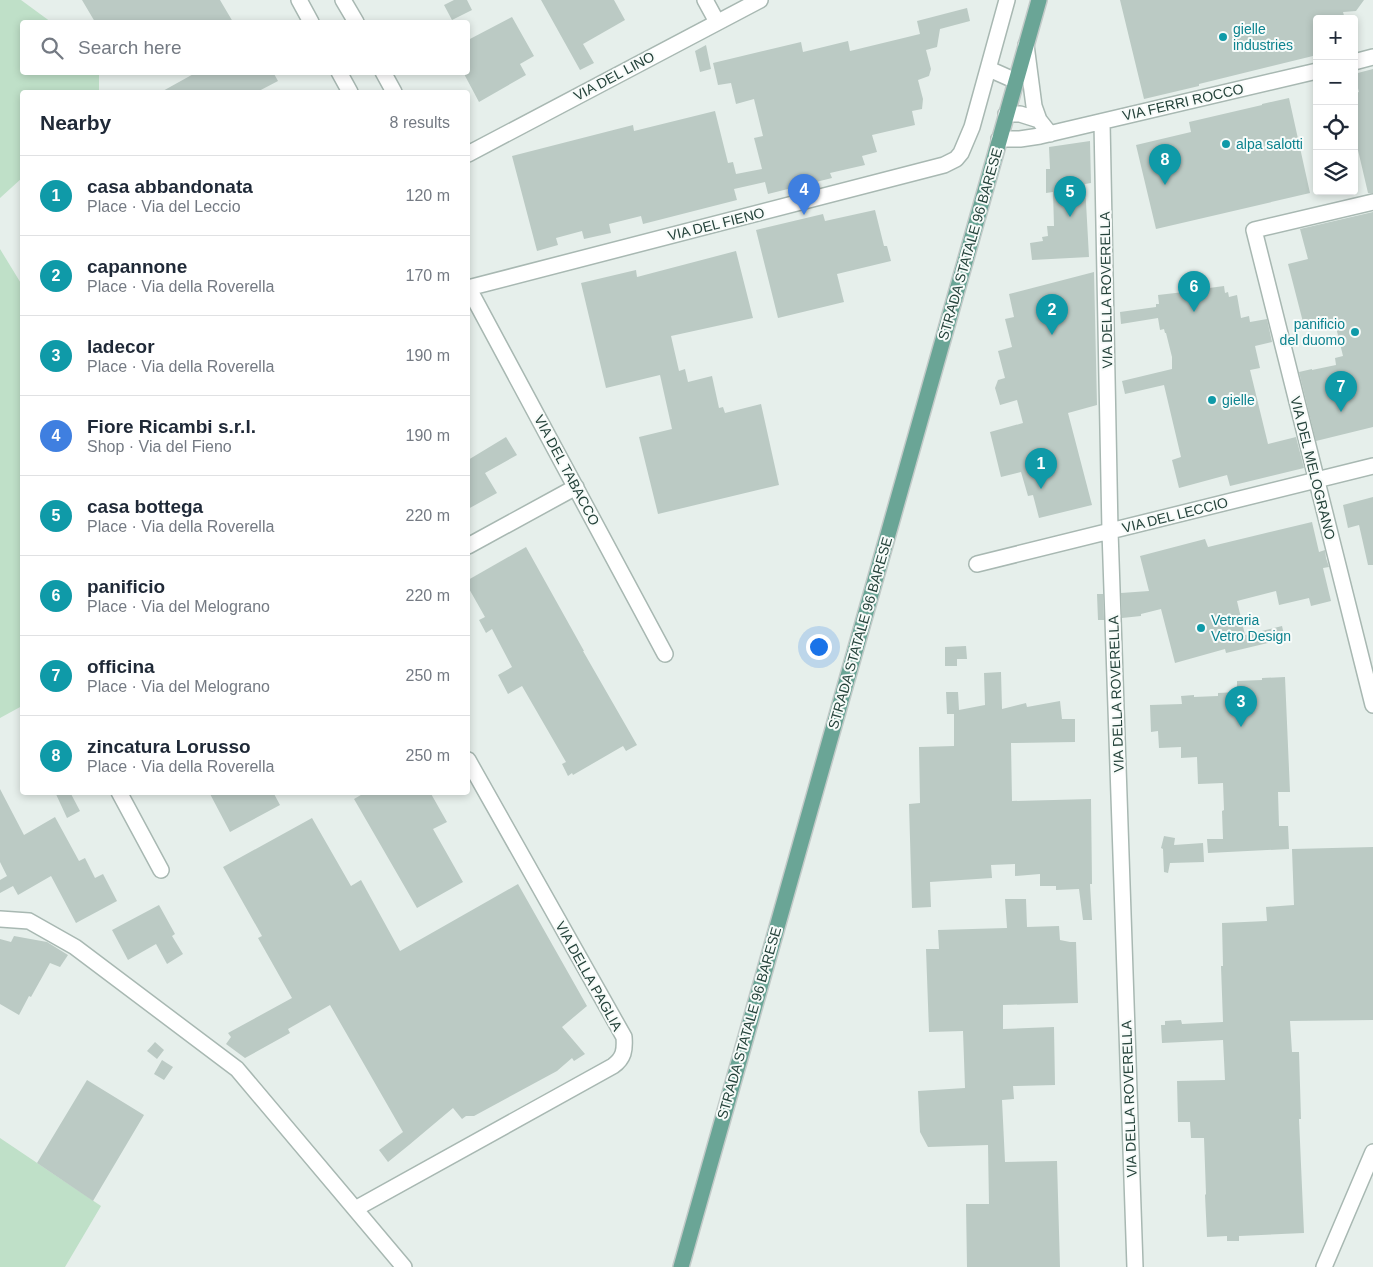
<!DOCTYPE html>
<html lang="en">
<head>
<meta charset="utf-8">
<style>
  :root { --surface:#fff; --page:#f6f6f7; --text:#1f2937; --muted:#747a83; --line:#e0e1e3; --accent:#0f766e }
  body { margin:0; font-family:Arial,sans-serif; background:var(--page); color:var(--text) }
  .controls { position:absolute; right:15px; top:15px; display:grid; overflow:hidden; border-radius:5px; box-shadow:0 2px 8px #0003 }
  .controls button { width:45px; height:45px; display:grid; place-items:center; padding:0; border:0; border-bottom:1px solid var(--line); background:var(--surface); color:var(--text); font:25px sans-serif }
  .you { position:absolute; left:818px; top:646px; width:18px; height:18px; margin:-12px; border:4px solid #fff; border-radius:50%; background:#1a73e8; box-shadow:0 0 0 8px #1a73e833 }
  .badge { display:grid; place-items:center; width:32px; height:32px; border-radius:50%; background:var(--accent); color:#fff; font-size:16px; font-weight:700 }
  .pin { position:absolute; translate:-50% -41px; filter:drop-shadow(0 1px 2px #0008) }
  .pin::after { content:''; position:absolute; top:26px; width:18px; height:15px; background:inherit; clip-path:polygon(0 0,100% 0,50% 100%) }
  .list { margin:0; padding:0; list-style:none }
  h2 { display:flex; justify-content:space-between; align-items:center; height:65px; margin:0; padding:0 20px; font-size:21px }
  h2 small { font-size:16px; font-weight:400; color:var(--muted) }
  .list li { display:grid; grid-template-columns:32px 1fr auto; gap:15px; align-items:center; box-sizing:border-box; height:80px; padding:0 20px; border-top:1px solid var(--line) }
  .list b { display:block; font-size:19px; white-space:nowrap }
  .list p { margin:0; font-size:16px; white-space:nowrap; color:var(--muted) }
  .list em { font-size:16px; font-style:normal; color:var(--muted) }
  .icon { flex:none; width:28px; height:28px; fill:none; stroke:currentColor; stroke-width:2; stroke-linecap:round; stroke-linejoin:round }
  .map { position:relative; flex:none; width:1373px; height:1267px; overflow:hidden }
  .search { position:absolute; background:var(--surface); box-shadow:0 2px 8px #0003; left:20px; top:20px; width:450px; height:55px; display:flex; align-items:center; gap:12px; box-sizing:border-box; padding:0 18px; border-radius:5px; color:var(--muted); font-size:19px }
  .panel { position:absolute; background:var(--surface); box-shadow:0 2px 8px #0003; left:20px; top:90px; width:450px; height:705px; border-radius:5px }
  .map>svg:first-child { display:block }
  .green { fill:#bfe0c8 }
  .building { fill:#bbcac4 }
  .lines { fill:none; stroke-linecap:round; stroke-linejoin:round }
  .minor-casing { stroke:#a8b8b2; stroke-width:18 }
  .major-casing { stroke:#c2cac8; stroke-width:18 }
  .minor { stroke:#fff; stroke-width:15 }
  .major { stroke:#6aa596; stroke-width:15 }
  .culture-dot { fill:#0f9aa8; stroke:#f7fbf9; stroke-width:2 }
  .labels { text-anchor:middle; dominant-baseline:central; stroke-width:4; stroke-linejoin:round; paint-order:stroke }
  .culture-label { font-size:14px; fill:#0d838f; stroke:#f7fbf9; text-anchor:start }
  .street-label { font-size:14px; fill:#24423a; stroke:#f7fbf9 }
</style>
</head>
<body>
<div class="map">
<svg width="1373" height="1267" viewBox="0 0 1373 1267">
  <rect width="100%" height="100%" fill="#e6efeb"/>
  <path class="green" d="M 0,0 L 21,0 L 51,22 L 22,22 L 22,72 L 99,73 L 99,92 L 22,92 L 22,178 L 0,198 Z
    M 0,249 L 22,285 L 22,706 L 0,718 Z
    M 0,1138 L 101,1206 L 65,1267 L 0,1267 Z"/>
  <path class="building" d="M 82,0 L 220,0 L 233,22 L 95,22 Z
    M 454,0 L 467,0 L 472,10 L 452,20 L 444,5 Z
    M 541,0 L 614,0 L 625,20 L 583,44 L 594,63 L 580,70 Z
    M 1120,0 L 1364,0 L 1356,11 L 1343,12 L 1345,19 L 1317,19 L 1317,55 L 1199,84 L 1199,86 L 1144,99 Z
    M 967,8 L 970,21 L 940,29 L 937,47 L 926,50 L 931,69 L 929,76 L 918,80 L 923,99 L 922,109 L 912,111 L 915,125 L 872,135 L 877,152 L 862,156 L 865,165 L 830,173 L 832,178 L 768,194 L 765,182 L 734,189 L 737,200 L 643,224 L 641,216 L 609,224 L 611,233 L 584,239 L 582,231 L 556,238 L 558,245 L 537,251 L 512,156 L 633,125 L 634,131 L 715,111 L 728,163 L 733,162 L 736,174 L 762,169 L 754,138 L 763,136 L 754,99 L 736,104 L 731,83 L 718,85 L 713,63 L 801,42 L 803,52 L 848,41 L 850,51 L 920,34 L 917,21 Z
    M 512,17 L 534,56 L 520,64 L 526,75 L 479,102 L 463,72 L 468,72 L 468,40 Z
    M 706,45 L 711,69 L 700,72 L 695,51 Z
    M 1373,69 L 1373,193 L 1368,193 L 1354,133 L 1354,93 L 1359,92 L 1354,74 Z
    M 197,72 L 273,72 L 278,81 L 257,92 L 161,92 Z
    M 1289,98 L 1310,193 L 1156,229 L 1136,145 L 1191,132 L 1189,122 L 1262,105 L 1262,104 Z
    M 1090,141 L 1091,183 L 1085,184 L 1089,257 L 1032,260 L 1030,243 L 1043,241 L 1042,237 L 1048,236 L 1047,226 L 1054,226 L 1053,192 L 1046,193 L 1046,169 L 1050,169 L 1049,147 Z
    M 875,210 L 884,246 L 887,246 L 891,261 L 837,274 L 844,302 L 778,318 L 756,230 L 823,214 L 825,221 Z
    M 1373,212 L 1373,427 L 1316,441 L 1299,372 L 1312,369 L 1312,370 L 1336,365 L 1335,358 L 1343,356 L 1334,319 L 1304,326 L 1288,264 L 1308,259 L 1300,229 Z
    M 736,251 L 753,318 L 671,336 L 679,371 L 685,369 L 688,382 L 712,376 L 719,408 L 723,407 L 725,413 L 761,404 L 779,485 L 658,514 L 639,437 L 672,429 L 660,375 L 606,388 L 581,283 L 636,270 L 637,277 Z
    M 1094,272 L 1097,405 L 1068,413 L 1092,505 L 1039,518 L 1033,495 L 1028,496 L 1021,472 L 1001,477 L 990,432 L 1023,423 L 1017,400 L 1000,405 L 995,388 L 998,380 L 1005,378 L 998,351 L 1012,347 L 1005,319 L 1014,317 L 1009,294 Z
    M 1201,279 L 1202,289 L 1224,286 L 1225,293 L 1228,292 L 1229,297 L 1237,295 L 1241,318 L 1249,316 L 1250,322 L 1267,319 L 1272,342 L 1255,346 L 1260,368 L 1250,370 L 1268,444 L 1296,437 L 1304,468 L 1230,486 L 1227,475 L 1179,488 L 1172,460 L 1181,457 L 1164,385 L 1125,394 L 1122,381 L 1172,369 L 1172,357 L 1166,333 L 1165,333 L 1164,329 L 1160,330 L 1158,318 L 1121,324 L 1120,312 L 1156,307 L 1156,304 L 1159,304 L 1158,295 L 1184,292 L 1183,282 Z
    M 506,437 L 517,455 L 485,473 L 497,493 L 468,509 L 468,460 Z
    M 1373,497 L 1373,565 L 1368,565 L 1359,525 L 1348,528 L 1343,505 Z
    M 1312,522 L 1319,552 L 1325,550 L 1326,558 L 1329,567 L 1323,568 L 1331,601 L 1311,606 L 1309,598 L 1279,605 L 1276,591 L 1237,601 L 1245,635 L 1282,626 L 1285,639 L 1226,653 L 1225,649 L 1175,663 L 1161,609 L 1141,614 L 1141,616 L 1122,618 L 1121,593 L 1149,591 L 1140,556 L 1205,539 L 1208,547 Z
    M 526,547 L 584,651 L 583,651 L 637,745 L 626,751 L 623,746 L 573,775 L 572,773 L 568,776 L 562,764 L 566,762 L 522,686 L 508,694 L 498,675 L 512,667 L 492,629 L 486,633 L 479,620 L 485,617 L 468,587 L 468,580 Z
    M 1097,594 L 1103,594 L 1104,620 L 1098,620 Z
    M 966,646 L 967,659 L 957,659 L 957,666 L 945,666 L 945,647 Z
    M 1001,672 L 1002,709 L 1026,703 L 1027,707 L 1060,701 L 1062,719 L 1075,719 L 1075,742 L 1011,743 L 1012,801 L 1091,799 L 1092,884 L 1090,884 L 1092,920 L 1083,920 L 1079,889 L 1056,890 L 1056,886 L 1040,886 L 1040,874 L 1015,876 L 1015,864 L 991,865 L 992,878 L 930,882 L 931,907 L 912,908 L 909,804 L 920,803 L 919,747 L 954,746 L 954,714 L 947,714 L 946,692 L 958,692 L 959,710 L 985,705 L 984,673 Z
    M 1285,677 L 1290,792 L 1278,792 L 1279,826 L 1288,826 L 1289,849 L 1208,853 L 1207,839 L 1223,839 L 1222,811 L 1224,810 L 1223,783 L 1198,784 L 1197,757 L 1181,758 L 1181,747 L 1159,748 L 1158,731 L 1151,732 L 1150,705 L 1182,704 L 1181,696 L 1194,695 L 1194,697 L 1218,696 L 1218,693 L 1237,692 L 1237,681 L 1262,680 L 1262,678 Z
    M 0,789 L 24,835 L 55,817 L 79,861 L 85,858 L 95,878 L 103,874 L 117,901 L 76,923 L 51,876 L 18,895 L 13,886 L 0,893 L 0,880 L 7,876 L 0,862 Z
    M 55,792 L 70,792 L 80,811 L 67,818 Z
    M 209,792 L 273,792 L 280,805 L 230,832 Z
    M 366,792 L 430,792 L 447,822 L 433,829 L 463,882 L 417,908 L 354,799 Z
    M 312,818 L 351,886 L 361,880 L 400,951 L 518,884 L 587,1006 L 562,1027 L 585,1054 L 574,1061 L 572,1058 L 557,1071 L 474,1116 L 466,1116 L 462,1119 L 453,1108 L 409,1145 L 388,1162 L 379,1150 L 403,1132 L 330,1005 L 288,1029 L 290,1033 L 245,1058 L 226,1044 L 231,1037 L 228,1033 L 292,998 L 258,938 L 262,936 L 223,867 Z
    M 1164,836 L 1175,838 L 1174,845 L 1203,843 L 1204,862 L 1170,863 L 1168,873 L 1164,872 L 1163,849 L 1161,848 Z
    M 1373,847 L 1373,1020 L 1290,1021 L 1292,1052 L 1299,1052 L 1301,1119 L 1299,1119 L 1304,1233 L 1239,1236 L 1239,1241 L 1227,1241 L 1227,1236 L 1207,1237 L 1205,1195 L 1206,1194 L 1204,1138 L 1191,1138 L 1190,1122 L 1178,1122 L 1177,1081 L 1225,1080 L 1223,1040 L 1162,1043 L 1161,1025 L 1165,1025 L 1165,1021 L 1181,1020 L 1182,1024 L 1223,1022 L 1221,966 L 1223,966 L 1222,923 L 1267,921 L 1266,907 L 1294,905 L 1292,849 Z
    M 1005,899 L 1026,899 L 1027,927 L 1059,926 L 1060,940 L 1070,942 L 1076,942 L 1078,1003 L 1003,1005 L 1003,1029 L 1054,1027 L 1055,1085 L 1013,1086 L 1014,1099 L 1002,1100 L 1005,1162 L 1057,1161 L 1060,1267 L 967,1267 L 966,1204 L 989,1204 L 988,1145 L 928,1147 L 920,1132 L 918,1091 L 965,1088 L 963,1031 L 929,1032 L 926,949 L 939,949 L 938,930 L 1007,928 Z
    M 159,905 L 175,934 L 172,936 L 183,954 L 167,964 L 156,944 L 128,960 L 112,930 Z
    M 14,936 L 47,942 L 68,955 L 60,967 L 50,963 L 31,997 L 29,996 L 19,1015 L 0,1004 L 0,939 L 11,942 Z
    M 155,1042 L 164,1050 L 157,1059 L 147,1051 Z
    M 162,1060 L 173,1067 L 164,1080 L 154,1074 Z
    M 87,1080 L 144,1115 L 93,1201 L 37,1163 Z"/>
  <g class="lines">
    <defs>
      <path id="minor" d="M 299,0 L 311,22
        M 343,0 L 356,22
        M 705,0 L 717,22
        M 1026,45 L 1034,106 L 1039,120 L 1050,134
        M 1354,62 L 1373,57
        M 989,69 L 1016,81
        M 339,72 L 350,92
        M 383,72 L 394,92
        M 1006,114 L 1020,114 L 1039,120
        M 1102,122 L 1110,531 L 1135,1267
        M 999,139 L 1020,139 L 1040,136 L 1317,71
        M 468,154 L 760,0
        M 1373,202 L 1254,230 L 1373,705
        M 468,287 L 665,654
        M 468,288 L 944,165 L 956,159 L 961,153 L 972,127 L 1007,0
        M 468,546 L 576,487
        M 977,564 L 1373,466
        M 119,792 L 161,870
        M 0,919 L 29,921 L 75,947 L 237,1069 L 404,1267
        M 355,1209 L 613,1066 C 624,1058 625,1050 624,1037 L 468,760
        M 1324,1267 L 1373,1152"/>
      <path id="major" d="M 681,1267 L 1039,0"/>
    </defs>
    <use href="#minor" class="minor-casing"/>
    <use href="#major" class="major-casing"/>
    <use href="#minor" class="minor"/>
    <use href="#major" class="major"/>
  </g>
  <g class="culture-dot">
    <circle cx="1223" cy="37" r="5"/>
    <circle cx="1226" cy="144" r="5"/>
    <circle cx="1355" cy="332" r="5"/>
    <circle cx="1212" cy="400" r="5"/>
    <circle cx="1201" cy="628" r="5"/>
  </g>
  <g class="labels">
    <g class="culture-label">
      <text x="1233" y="29">gielle<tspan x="1233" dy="16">industries</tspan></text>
      <text x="1236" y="144">alpa salotti</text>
      <text x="1345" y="324" text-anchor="end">panificio<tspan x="1345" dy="16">del duomo</tspan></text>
      <text x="1222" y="400">gielle</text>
      <text x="1211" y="620">Vetreria<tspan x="1211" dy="16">Vetro Design</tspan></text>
    </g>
    <g class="street-label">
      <text transform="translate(614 76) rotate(-28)">VIA DEL LINO</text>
      <text transform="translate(1183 102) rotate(-13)">VIA FERRI ROCCO</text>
      <text transform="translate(716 224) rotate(-14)">VIA DEL FIENO</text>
      <text transform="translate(970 244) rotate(-74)">STRADA STATALE 96 BARESE</text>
      <text transform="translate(1106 290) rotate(-91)">VIA DELLA ROVERELLA</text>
      <text transform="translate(1313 468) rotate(76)">VIA DEL MELOGRANO</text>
      <text transform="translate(567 470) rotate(62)">VIA DEL TABACCO</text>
      <text transform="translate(1175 515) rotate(-14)">VIA DEL LECCIO</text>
      <text transform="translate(860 633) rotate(-74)">STRADA STATALE 96 BARESE</text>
      <text transform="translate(1116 694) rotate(-92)">VIA DELLA ROVERELLA</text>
      <text transform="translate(589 976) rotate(61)">VIA DELLA PAGLIA</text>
      <text transform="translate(749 1023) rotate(-74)">STRADA STATALE 96 BARESE</text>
      <text transform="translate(1129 1099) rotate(-92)">VIA DELLA ROVERELLA</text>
    </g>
  </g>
</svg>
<div class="controls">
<button>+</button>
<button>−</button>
<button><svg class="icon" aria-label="locate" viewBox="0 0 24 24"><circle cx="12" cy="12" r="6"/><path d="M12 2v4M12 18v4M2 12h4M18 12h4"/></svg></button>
<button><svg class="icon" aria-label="layers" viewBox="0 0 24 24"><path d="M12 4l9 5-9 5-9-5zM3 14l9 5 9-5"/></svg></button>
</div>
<div class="you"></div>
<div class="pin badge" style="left:1041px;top:489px;background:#0f9aa8">1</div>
<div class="pin badge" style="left:1052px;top:335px;background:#0f9aa8">2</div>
<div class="pin badge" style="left:1241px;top:727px;background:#0f9aa8">3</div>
<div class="pin badge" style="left:804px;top:215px;background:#3f7fe0">4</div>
<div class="pin badge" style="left:1070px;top:217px;background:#0f9aa8">5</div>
<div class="pin badge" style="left:1194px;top:312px;background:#0f9aa8">6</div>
<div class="pin badge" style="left:1341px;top:412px;background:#0f9aa8">7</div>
<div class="pin badge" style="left:1165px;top:185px;background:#0f9aa8">8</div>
<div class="search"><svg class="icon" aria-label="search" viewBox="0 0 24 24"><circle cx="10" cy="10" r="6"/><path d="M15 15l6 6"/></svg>Search here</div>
<section class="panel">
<h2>Nearby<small>8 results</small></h2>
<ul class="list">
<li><span class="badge" style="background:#0f9aa8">1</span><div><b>casa abbandonata</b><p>Place · Via del Leccio</p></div><em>120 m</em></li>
<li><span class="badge" style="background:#0f9aa8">2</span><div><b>capannone</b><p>Place · Via della Roverella</p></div><em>170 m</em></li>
<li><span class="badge" style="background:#0f9aa8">3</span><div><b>ladecor</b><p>Place · Via della Roverella</p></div><em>190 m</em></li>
<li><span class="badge" style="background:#3f7fe0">4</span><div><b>Fiore Ricambi s.r.l.</b><p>Shop · Via del Fieno</p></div><em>190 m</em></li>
<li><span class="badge" style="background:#0f9aa8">5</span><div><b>casa bottega</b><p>Place · Via della Roverella</p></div><em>220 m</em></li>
<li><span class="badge" style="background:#0f9aa8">6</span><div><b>panificio</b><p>Place · Via del Melograno</p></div><em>220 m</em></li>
<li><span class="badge" style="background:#0f9aa8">7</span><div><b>officina</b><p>Place · Via del Melograno</p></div><em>250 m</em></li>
<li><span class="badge" style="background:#0f9aa8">8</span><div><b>zincatura Lorusso</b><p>Place · Via della Roverella</p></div><em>250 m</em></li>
</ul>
</section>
</div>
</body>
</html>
